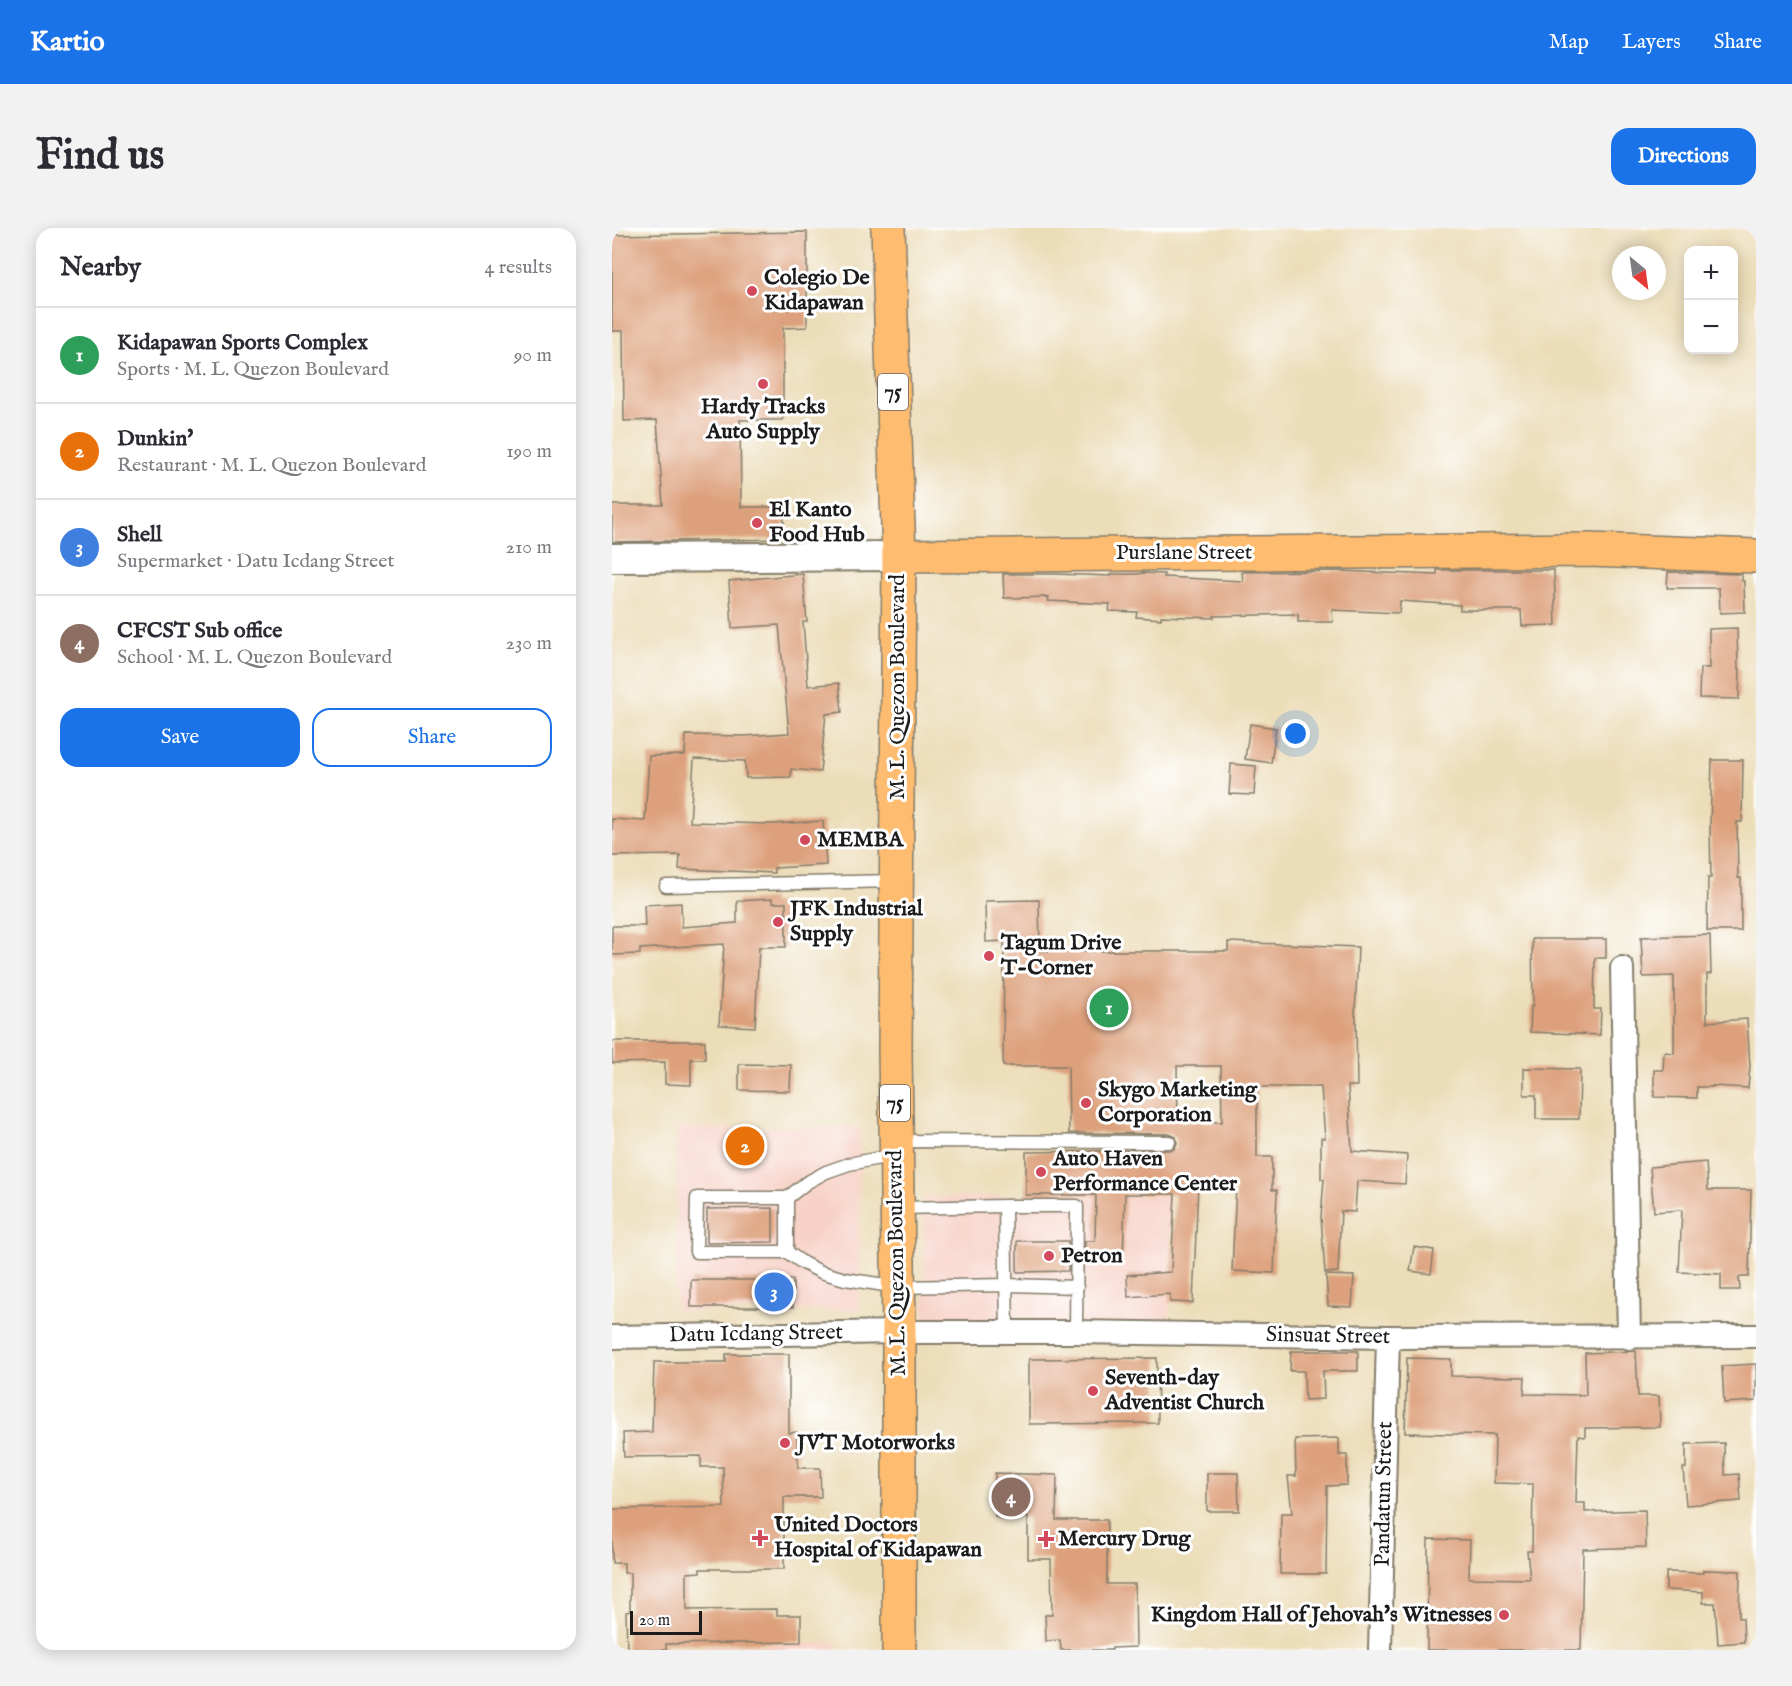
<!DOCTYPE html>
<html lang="en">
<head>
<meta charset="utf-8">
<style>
  :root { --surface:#fff; --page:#f2f2f3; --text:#2b2b33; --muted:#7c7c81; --line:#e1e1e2; --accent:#1a73e8 }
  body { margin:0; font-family:"IM FELL English",serif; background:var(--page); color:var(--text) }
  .controls { position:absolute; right:18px; top:18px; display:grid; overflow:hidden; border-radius:12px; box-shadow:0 3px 15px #0003 }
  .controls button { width:54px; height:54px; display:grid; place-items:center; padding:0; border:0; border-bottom:2px solid var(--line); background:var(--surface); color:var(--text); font:30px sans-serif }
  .compass { position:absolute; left:1000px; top:18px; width:54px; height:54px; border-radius:50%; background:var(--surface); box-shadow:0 3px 15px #0003; rotate:151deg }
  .scale { position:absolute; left:18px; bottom:15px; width:72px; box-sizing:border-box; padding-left:6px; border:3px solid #1c1c1c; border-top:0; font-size:16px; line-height:21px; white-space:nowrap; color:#1c1c1c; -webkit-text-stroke:4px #fff; paint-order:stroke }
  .you { position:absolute; left:684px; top:506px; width:21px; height:21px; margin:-15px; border:4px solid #fff; border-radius:50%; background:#1a73e8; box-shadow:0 0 0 9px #1a73e833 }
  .badge { display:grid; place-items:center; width:39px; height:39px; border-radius:50%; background:var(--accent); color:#fff; font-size:20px; font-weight:700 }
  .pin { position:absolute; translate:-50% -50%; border:3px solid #fff; box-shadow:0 2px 6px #0006 }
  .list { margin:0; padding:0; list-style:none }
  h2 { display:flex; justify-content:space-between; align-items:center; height:78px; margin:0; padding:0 24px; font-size:26px }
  h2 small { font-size:20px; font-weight:400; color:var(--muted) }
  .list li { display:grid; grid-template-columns:39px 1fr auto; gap:18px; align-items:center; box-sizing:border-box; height:96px; padding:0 24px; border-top:2px solid var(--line) }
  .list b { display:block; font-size:22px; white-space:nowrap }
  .list p { margin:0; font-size:20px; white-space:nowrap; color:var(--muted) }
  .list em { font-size:20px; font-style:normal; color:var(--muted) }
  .actions { display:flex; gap:12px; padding:18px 24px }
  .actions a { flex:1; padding:14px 0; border:2px solid var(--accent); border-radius:18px; text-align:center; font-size:21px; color:var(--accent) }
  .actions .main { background:var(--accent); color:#fff }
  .map { position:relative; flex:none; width:1144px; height:1422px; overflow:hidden; border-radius:18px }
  header { display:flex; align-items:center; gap:36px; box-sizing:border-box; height:84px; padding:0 30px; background:var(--accent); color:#fff }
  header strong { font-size:28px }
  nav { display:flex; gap:33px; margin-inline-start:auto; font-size:21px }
  .intro { display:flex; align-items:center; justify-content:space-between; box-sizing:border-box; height:144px; padding:0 36px }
  h1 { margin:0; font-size:42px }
  .button { padding:15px 27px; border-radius:18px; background:var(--accent); color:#fff; font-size:21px; font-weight:700 }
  main { display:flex; gap:36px; padding:0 36px }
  aside { flex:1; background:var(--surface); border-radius:18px; box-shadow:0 3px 15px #0003 }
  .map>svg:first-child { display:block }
  .built { fill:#f7d1c6 }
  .building { fill:#dda07c; fill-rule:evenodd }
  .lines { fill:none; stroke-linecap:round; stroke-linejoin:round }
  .service-casing { stroke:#847c6a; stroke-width:15 }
  .minor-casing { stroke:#847c6a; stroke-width:26 }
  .tertiary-casing { stroke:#847c6a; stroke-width:32 }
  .primary-casing { stroke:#847c6a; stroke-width:36 }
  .trunk-casing { stroke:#847c6a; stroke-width:36 }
  .service { stroke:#fff; stroke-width:12 }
  .minor { stroke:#fff; stroke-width:22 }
  .tertiary { stroke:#fff; stroke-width:28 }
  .primary { stroke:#febc70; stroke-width:33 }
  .trunk { stroke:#febc70; stroke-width:33 }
  .poi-dot { fill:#d1495b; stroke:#fff; stroke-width:2 }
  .labels { text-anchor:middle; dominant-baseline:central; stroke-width:6; stroke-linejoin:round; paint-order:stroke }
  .shield { fill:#fff; stroke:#606060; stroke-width:1.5 }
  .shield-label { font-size:21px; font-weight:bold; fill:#1c1c1c }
  .poi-label { font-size:22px; font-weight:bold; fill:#1c1c1c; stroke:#fff; text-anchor:start }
  .street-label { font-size:22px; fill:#1c1c1c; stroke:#fff }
</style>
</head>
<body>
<header>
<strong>Kartio</strong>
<nav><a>Map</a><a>Layers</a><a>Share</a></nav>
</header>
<div class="intro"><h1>Find us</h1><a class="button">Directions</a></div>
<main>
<aside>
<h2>Nearby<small>4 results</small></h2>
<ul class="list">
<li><span class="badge" style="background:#2e9e5b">1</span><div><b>Kidapawan Sports Complex</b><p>Sports · M. L. Quezon Boulevard</p></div><em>90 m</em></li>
<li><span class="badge" style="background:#e8710a">2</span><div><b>Dunkin'</b><p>Restaurant · M. L. Quezon Boulevard</p></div><em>190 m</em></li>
<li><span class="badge" style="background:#3f7fe0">3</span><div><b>Shell</b><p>Supermarket · Datu Icdang Street</p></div><em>210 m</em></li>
<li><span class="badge" style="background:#8d6e63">4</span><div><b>CFCST Sub office</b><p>School · M. L. Quezon Boulevard</p></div><em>230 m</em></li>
</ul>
<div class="actions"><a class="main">Save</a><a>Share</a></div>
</aside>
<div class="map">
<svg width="1144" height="1422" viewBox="0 0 1144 1422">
  <rect width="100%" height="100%" fill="#fff"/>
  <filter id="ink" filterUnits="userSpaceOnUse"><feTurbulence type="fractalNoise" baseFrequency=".0167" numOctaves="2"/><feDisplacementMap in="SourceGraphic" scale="12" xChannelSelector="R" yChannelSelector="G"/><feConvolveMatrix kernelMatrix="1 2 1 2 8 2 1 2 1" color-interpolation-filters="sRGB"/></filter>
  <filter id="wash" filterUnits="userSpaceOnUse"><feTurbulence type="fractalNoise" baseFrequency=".008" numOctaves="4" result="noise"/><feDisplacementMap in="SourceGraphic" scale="24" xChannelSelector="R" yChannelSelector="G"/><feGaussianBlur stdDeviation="1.35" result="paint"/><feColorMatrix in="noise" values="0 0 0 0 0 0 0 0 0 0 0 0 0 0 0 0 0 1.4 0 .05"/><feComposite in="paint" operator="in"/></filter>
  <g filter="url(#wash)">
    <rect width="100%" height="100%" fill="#ecddb9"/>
    <path class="built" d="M 248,899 L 247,1082 L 64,1083 L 65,900 Z
      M 558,967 L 558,1098 L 312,1100 L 312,969 Z
      M 225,1415 L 225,1422 L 90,1422 L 90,1417 Z"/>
    <g id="blocks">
      <path class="building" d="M 195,4 L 195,99 L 171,100 L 171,192 L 128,192 L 129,279 L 171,279 L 173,311 L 0,314 L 0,277 L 51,277 L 45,192 L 12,193 L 11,103 L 0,103 L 0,7 Z
        M 825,342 L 942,342 L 944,397 L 910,398 L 909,382 L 848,382 L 848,377 L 788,373 L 787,385 L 720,382 L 721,394 L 686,394 L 686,386 L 602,388 L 602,390 L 549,388 L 549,391 L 524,389 L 525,384 L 497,383 L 498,376 L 436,373 L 437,369 L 392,370 L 391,346 L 442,346 L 499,348 L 499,346 L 527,346 L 530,345 L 552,346 L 552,349 L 631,353 L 630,344 L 728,343 L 825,347 Z
        M 1056,344 L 1130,346 L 1130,353 L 1132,353 L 1133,384 L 1108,385 L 1107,360 L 1055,360 Z
        M 191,346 L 195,394 L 191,394 L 196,458 L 227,455 L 230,484 L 214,486 L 208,544 L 179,541 L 179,549 L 134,550 L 133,533 L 82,531 L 78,594 L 160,596 L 211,593 L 214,637 L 162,640 L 162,645 L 67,641 L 68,627 L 0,628 L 0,591 L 33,593 L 37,528 L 73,527 L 74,507 L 133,508 L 177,505 L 167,397 L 120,400 L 117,353 Z
        M 1125,400 L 1126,441 L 1128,441 L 1127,471 L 1087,470 L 1088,440 L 1097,440 L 1097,401 Z
        M 638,496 L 664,500 L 659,535 L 633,531 Z
        M 1100,532 L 1131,532 L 1130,594 L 1125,594 L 1126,650 L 1129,650 L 1129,703 L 1095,703 L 1096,650 L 1099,650 L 1098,599 Z
        M 619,536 L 644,538 L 642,567 L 617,566 Z
        M 160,671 L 160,675 L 174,675 L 174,719 L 147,719 L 143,799 L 107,797 L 112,716 L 28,721 L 28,726 L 0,727 L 0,698 L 33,698 L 32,677 L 69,675 L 70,699 L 125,695 L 125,673 Z
        M 427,672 L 428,723 L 616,723 L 616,714 L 746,719 L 743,788 L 744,788 L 745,858 L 736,858 L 740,923 L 795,927 L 793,956 L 745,953 L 743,984 L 729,983 L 726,1044 L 713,1045 L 709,989 L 712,951 L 709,951 L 709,910 L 713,910 L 709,859 L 645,859 L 645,929 L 660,929 L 660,962 L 665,962 L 662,1045 L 620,1043 L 624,957 L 586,957 L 581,1075 L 558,1074 L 558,1066 L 516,1069 L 515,1047 L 559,1044 L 563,966 L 513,966 L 511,1035 L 473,1035 L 473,1013 L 483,1013 L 484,967 L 414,967 L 414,924 L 557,922 L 562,921 L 565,915 L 564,909 L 557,906 L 457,905 L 456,838 L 391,838 L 392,713 L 374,714 L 373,673 ZM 565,838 L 609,838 L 610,894 L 566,893 Z
        M 1098,707 L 1099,746 L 1095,746 L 1095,794 L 1135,791 L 1138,838 L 1136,860 L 1100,858 L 1100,859 L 1085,859 L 1085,870 L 1042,869 L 1042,842 L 1051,842 L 1052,824 L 1062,825 L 1062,748 L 1031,749 L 1029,709 Z
        M 920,711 L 994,711 L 994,730 L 983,730 L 982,781 L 989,781 L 988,807 L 918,804 L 919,778 L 921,778 Z
        M 0,813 L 93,813 L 93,831 L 79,831 L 79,857 L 53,856 L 53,834 L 0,835 Z
        M 127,836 L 179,837 L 178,863 L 127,862 Z
        M 912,840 L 968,841 L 967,891 L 924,891 L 924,867 L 912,867 Z
        M 1094,934 L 1096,962 L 1139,962 L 1137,1049 L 1127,1049 L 1128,1062 L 1109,1062 L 1109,1046 L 1067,1044 L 1070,982 L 1042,984 L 1038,939 Z
        M 161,980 L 161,1014 L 95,1015 L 95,981 Z
        M 405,1013 L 456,1013 L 456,1043 L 405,1044 Z
        M 802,1019 L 822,1022 L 819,1046 L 798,1043 Z
        M 714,1047 L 742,1048 L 740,1079 L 716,1078 Z
        M 79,1052 L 181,1052 L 181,1079 L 79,1079 Z
        M 679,1123 L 746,1123 L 746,1143 L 711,1143 L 712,1171 L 693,1172 L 692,1143 L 678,1143 Z
        M 1024,1123 L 1026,1168 L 1047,1168 L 1048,1199 L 973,1200 L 973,1209 L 966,1208 L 964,1275 L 973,1275 L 973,1284 L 1033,1282 L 1034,1319 L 971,1321 L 969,1422 L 815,1422 L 816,1311 L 858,1312 L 857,1350 L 918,1351 L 915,1323 L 920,1323 L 921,1256 L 882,1255 L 883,1207 L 793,1205 L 795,1130 L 839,1131 L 839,1148 L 913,1149 L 912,1166 L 974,1167 L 973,1125 Z
        M 114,1126 L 177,1126 L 177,1205 L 185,1204 L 186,1240 L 208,1240 L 209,1269 L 172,1269 L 172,1341 L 88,1341 L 88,1344 L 75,1345 L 75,1382 L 165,1381 L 165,1387 L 189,1387 L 189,1414 L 54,1416 L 54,1422 L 15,1422 L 14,1384 L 18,1383 L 18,1345 L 12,1345 L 12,1335 L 0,1335 L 0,1281 L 112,1279 L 111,1239 L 89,1239 L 89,1228 L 12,1229 L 11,1205 L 40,1204 L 42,1134 L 114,1134 Z
        M 545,1130 L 546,1195 L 417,1196 L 417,1131 Z
        M 1144,1136 L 1144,1173 L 1112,1175 L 1110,1138 Z
        M 727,1210 L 727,1227 L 735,1227 L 735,1257 L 715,1258 L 714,1346 L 668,1346 L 669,1285 L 680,1285 L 676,1248 L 684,1248 L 683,1211 Z
        M 1112,1215 L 1113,1247 L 1127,1246 L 1129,1273 L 1074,1277 L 1071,1240 L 1074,1240 L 1074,1216 Z
        M 383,1245 L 445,1247 L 444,1292 L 495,1292 L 495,1356 L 523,1356 L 524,1419 L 500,1420 L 500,1422 L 449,1422 L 448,1412 L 434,1413 L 433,1387 L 440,1387 L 439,1331 L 416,1331 L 416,1289 L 383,1289 Z
        M 595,1245 L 626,1245 L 627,1283 L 595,1283 Z
        M 1091,1342 L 1128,1343 L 1127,1390 L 1131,1390 L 1132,1414 L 1106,1416 L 1103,1375 L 1091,1375 L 1091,1364 L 1054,1362 L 1054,1344 L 1091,1345 Z"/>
    </g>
  </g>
  <g filter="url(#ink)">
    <use href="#blocks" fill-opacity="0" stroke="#847c6a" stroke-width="1.5"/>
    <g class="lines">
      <defs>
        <path id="service" d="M 54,658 L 284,653
          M 285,913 L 557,914
          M 283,927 L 237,936 L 214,944 L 194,955 L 175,970 L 85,970 L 84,1024 L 175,1024 L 191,1035 L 209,1044 L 233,1051 L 286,1059 L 394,1057 L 465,1059
          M 175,970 L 175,1024
          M 393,978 L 465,978 L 464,1104
          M 287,980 L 393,978 L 395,1105"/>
        <path id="minor" d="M 1010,740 L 1017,1110
          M 0,1109 L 287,1104 L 464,1104 L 776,1109 L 1144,1108
          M 768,1422 L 776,1109"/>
        <path id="tertiary" d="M 0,330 L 287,328"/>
        <path id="primary" d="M 287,328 L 977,322 L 1144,328"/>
        <path id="trunk" d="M 276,0 L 287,328 L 283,822 L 287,1104 L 287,1422"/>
      </defs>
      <use href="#service" class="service-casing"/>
      <use href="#minor" class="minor-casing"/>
      <use href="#tertiary" class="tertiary-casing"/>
      <use href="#primary" class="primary-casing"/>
      <use href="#trunk" class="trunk-casing"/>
      <use href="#service" class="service"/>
      <use href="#minor" class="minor"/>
      <use href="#tertiary" class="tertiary"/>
      <use href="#primary" class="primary"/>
      <use href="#trunk" class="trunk"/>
    </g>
  </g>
  <g class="poi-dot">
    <circle cx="140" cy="63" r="6"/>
    <circle cx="151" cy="156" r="6"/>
    <circle cx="145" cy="295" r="6"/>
    <circle cx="193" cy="612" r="6"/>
    <circle cx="166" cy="694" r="6"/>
    <circle cx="377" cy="728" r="6"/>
    <circle cx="474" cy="875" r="6"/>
    <circle cx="429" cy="944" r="6"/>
    <circle cx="437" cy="1028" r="6"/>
    <circle cx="481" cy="1163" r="6"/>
    <circle cx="173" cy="1215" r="6"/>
    <path d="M145 1301h6v6h6v6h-6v6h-6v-6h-6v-6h6z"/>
    <path d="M431 1302h6v6h6v6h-6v6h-6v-6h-6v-6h6z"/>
    <circle cx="892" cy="1387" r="6"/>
  </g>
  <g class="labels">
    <g class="shield">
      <rect x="266" y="146" width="30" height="36" rx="4.5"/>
      <rect x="268" y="857" width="30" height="36" rx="4.5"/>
    </g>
    <g class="shield-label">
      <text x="281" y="164">75</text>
      <text x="283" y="875">75</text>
    </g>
    <g class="poi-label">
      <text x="152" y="50">Colegio De<tspan x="152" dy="25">Kidapawan</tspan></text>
      <text x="151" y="179" text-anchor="middle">Hardy Tracks<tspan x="151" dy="25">Auto Supply</tspan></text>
      <text x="157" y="282">El Kanto<tspan x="157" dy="25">Food Hub</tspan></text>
      <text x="205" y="612">MEMBA</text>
      <text x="178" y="681">JFK Industrial<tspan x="178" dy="25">Supply</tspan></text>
      <text x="389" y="715">Tagum Drive<tspan x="389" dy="25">T-Corner</tspan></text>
      <text x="486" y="862">Skygo Marketing<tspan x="486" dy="25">Corporation</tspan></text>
      <text x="441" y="931">Auto Haven<tspan x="441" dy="25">Performance Center</tspan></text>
      <text x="449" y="1028">Petron</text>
      <text x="493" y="1150">Seventh-day<tspan x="493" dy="25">Adventist Church</tspan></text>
      <text x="185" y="1215">JVT Motorworks</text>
      <text x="162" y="1297">United Doctors<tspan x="162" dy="25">Hospital of Kidapawan</tspan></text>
      <text x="446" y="1311">Mercury Drug</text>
      <text x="880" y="1387" text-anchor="end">Kingdom Hall of Jehovah's Witnesses</text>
    </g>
    <g class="street-label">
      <text x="572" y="325">Purslane Street</text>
      <text transform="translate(286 459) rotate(-90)">M. L. Quezon Boulevard</text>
      <text transform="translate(285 1035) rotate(-91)">M. L. Quezon Boulevard</text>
      <text transform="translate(144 1106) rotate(-1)">Datu Icdang Street</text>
      <text transform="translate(716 1108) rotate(1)">Sinsuat Street</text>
      <text transform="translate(772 1266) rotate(-89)">Pandatun Street</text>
    </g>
  </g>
</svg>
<div class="controls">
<button>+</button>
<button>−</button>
</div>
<svg class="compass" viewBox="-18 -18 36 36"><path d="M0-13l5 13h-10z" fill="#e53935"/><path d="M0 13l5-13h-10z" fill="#7c7c81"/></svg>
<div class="scale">20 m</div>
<div class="you"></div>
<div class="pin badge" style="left:497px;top:780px;background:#2e9e5b">1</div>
<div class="pin badge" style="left:133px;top:918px;background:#e8710a">2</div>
<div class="pin badge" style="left:162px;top:1064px;background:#3f7fe0">3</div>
<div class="pin badge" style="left:399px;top:1269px;background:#8d6e63">4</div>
</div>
</main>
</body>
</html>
